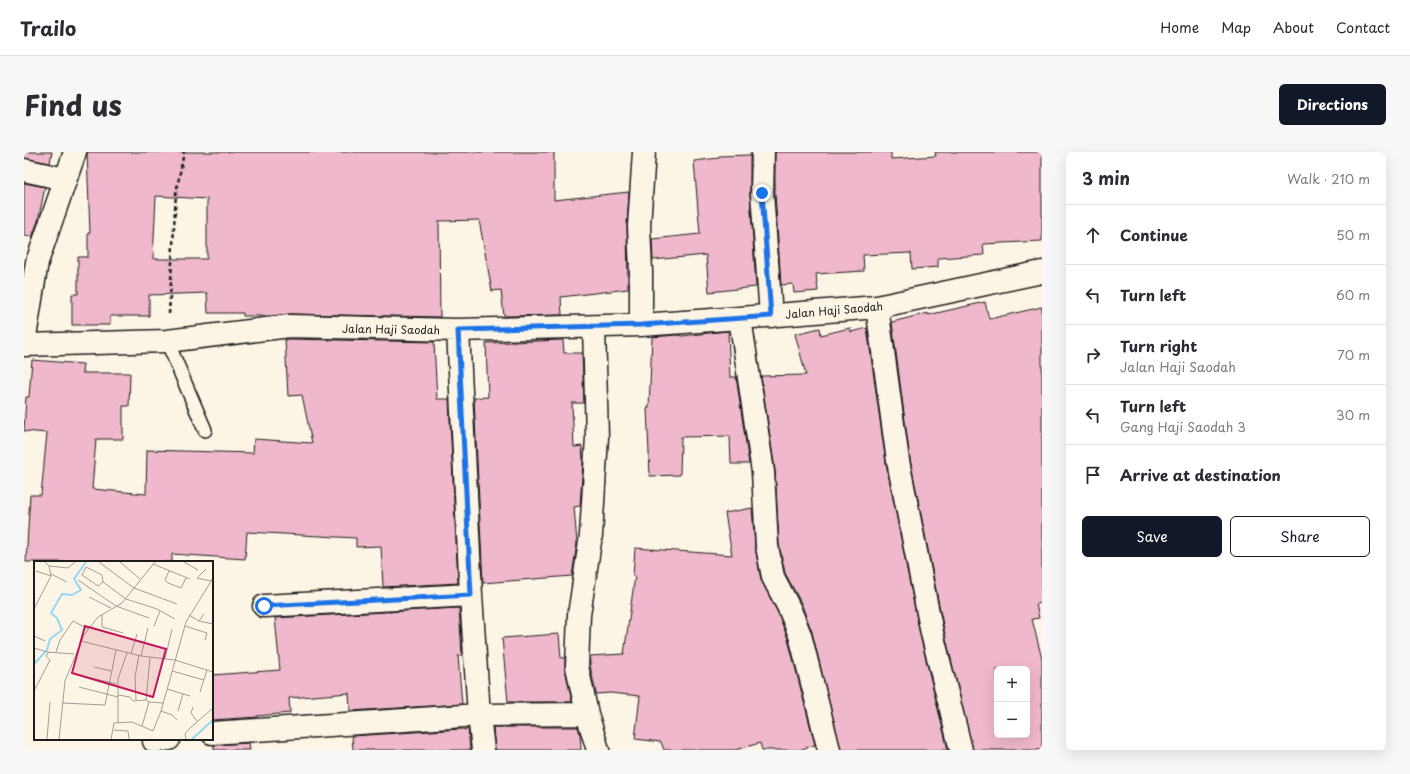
<!DOCTYPE html>
<html lang="en">
<head>
<meta charset="utf-8">
<style>
  :root { --surface:#fff; --page:#f7f7f7; --text:#2b2b33; --muted:#7c7c81; --line:#e1e1e2; --accent:#111827 }
  body { margin:0; font-family:"Playpen Sans",sans-serif; background:var(--page); color:var(--text) }
  .controls { position:absolute; right:12px; bottom:12px; display:grid; overflow:hidden; border-radius:6px; box-shadow:0 4px 16px #0002 }
  .controls button { width:36px; height:36px; display:grid; place-items:center; padding:0; border:0; border-bottom:1px solid var(--line); background:var(--surface); color:var(--text); font:20px sans-serif }
  .stop { position:absolute; width:12px; height:12px; margin:-9px; border:3px solid #1a73e8; border-radius:50%; background:#fff }
  .stop.end { background:#1a73e8; border-color:#fff; box-shadow:0 1px 4px #0008 }
  .list { margin:0; padding:0; list-style:none }
  h2 { display:flex; justify-content:space-between; align-items:center; height:52px; margin:0; padding:0 16px; font-size:17px }
  h2 small { font-size:13px; font-weight:400; color:var(--muted) }
  .list li { display:grid; grid-template-columns:26px 1fr auto; gap:12px; align-items:center; box-sizing:border-box; height:60px; padding:0 16px; border-top:1px solid var(--line) }
  .list b { display:block; font-size:15px; white-space:nowrap }
  .list p { margin:0; font-size:13px; white-space:nowrap; color:var(--muted) }
  .list em { font-size:13px; font-style:normal; color:var(--muted) }
  .actions { display:flex; gap:8px; padding:12px 16px }
  .actions a { flex:1; padding:9px 0; border:1px solid var(--accent); border-radius:6px; text-align:center; font-size:14px; color:var(--accent) }
  .actions .main { background:var(--accent); color:#fff }
  .icon { flex:none; width:22px; height:22px; fill:none; stroke:currentColor; stroke-width:2; stroke-linecap:round; stroke-linejoin:round }
  .map { position:relative; flex:none; width:1018px; height:598px; overflow:hidden; border-radius:6px }
  header { display:flex; align-items:center; gap:24px; box-sizing:border-box; height:56px; padding:0 20px; background:var(--surface); border-bottom:1px solid var(--line) }
  header strong { font-size:19px }
  nav { display:flex; gap:22px; margin-inline-start:auto; font-size:14px }
  .intro { display:flex; align-items:center; justify-content:space-between; box-sizing:border-box; height:96px; padding:0 24px }
  h1 { margin:0; font-size:28px }
  .button { padding:10px 18px; border-radius:6px; background:var(--accent); color:#fff; font-size:14px; font-weight:700 }
  main { display:flex; gap:24px; padding:0 24px }
  aside { flex:1; background:var(--surface); border-radius:6px; box-shadow:0 4px 16px #0002 }
  .map>svg:first-child { display:block }
  .building { fill:#f0b8cc; stroke:#1c1c1c; fill-rule:evenodd }
  .lines { fill:none; stroke-linecap:round; stroke-linejoin:round }
  .service-casing { stroke:#1c1c1c; stroke-width:16 }
  .minor-casing { stroke:#1c1c1c; stroke-width:25 }
  .tertiary-casing { stroke:#1c1c1c; stroke-width:25 }
  .path { stroke:#1c1c1c; stroke-width:2.5; stroke-dasharray:4 3; stroke-linecap:butt }
  .service { stroke:#fcf5e5; stroke-width:13 }
  .minor { stroke:#fcf5e5; stroke-width:22 }
  .tertiary { stroke:#fcf5e5; stroke-width:22 }
  .route { stroke:#1a73e8; stroke-width:5 }
  .labels { text-anchor:middle; dominant-baseline:central; stroke-width:3; stroke-linejoin:round; paint-order:stroke }
  .street-label { font-size:11px; fill:#1c1c1c; stroke:#fcf5e5 }
  .inset-river { fill:none; stroke:#95d6f7; stroke-width:2 }
  .inset-road { fill:none; stroke:#a29e95; stroke-width:1 }
  .view { fill:#c2185b; fill-opacity:0.15; stroke:#c2185b; stroke-width:2 }
  .inset-edge { fill:none; stroke:#1c1c1c; stroke-width:2 }
</style>
</head>
<body>
<header>
<strong>Trailo</strong>
<nav><a>Home</a><a>Map</a><a>About</a><a>Contact</a></nav>
</header>
<div class="intro"><h1>Find us</h1><a class="button">Directions</a></div>
<main>
<div class="map">
<svg width="1018" height="598" viewBox="0 0 1018 598">
  <rect width="100%" height="100%" fill="#fcf5e5"/>
  <filter id="ink" filterUnits="userSpaceOnUse"><feTurbulence type="fractalNoise" baseFrequency=".025" numOctaves="2"/><feDisplacementMap in="SourceGraphic" scale="8" xChannelSelector="R" yChannelSelector="G"/><feConvolveMatrix kernelMatrix="1 2 1 2 8 2 1 2 1" color-interpolation-filters="sRGB"/></filter>
  <g filter="url(#ink)">
    <path class="building" d="M 0,0 L 28,0 L 26,11 L 0,6 Z
      M 63,0 L 530,0 L 530,48 L 605,40 L 603,74 L 604,137 L 537,145 L 538,163 L 480,164 L 477,138 L 468,139 L 455,68 L 415,69 L 416,165 L 266,162 L 246,164 L 219,164 L 219,161 L 184,161 L 183,141 L 125,143 L 125,164 L 86,164 L 86,173 L 48,173 L 48,142 L 54,142 L 54,105 L 64,105 L 64,81 L 66,81 ZM 132,44 L 183,47 L 183,107 L 129,107 Z
      M 751,0 L 867,0 L 867,7 L 912,4 L 911,0 L 1018,0 L 1018,89 L 959,92 L 960,103 L 914,106 L 914,115 L 888,117 L 887,101 L 839,103 L 840,119 L 792,122 L 794,139 L 770,141 L 769,132 L 757,133 L 751,41 Z
      M 726,3 L 726,42 L 732,135 L 685,140 L 682,103 L 629,108 L 628,87 L 676,82 L 670,9 L 695,6 L 695,4 Z
      M 0,31 L 21,35 L 14,69 L 8,85 L 0,84 Z
      M 961,150 L 965,167 L 1018,155 L 1018,451 L 1012,452 L 1015,466 L 1008,467 L 1018,507 L 1018,598 L 949,598 L 920,478 L 886,307 L 868,170 L 904,161 L 904,163 ZM 973,517 L 1003,517 L 1003,583 L 973,583 Z
      M 796,176 L 797,183 L 826,176 L 827,180 L 843,176 L 862,311 L 896,483 L 924,598 L 817,598 L 788,480 L 777,451 L 761,421 L 755,392 L 751,318 L 737,224 L 782,223 L 771,182 Z
      M 704,179 L 706,225 L 712,225 L 725,312 L 707,312 L 706,284 L 657,285 L 656,323 L 626,324 L 623,256 L 625,256 L 628,185 L 653,183 L 658,184 Z
      M 261,187 L 410,190 L 413,247 L 425,247 L 434,431 L 359,435 L 357,394 L 332,395 L 332,386 L 223,380 L 221,407 L 148,402 L 148,410 L 2,410 L 6,343 L 17,343 L 23,281 L 0,279 L 2,245 L 5,245 L 8,208 L 59,212 L 58,221 L 106,221 L 105,254 L 99,254 L 99,287 L 72,287 L 68,337 L 122,342 L 123,298 L 229,301 L 230,287 L 288,291 L 278,243 L 264,244 Z
      M 539,188 L 540,201 L 558,201 L 560,251 L 548,251 L 550,295 L 558,294 L 559,309 L 556,354 L 550,355 L 553,391 L 548,424 L 459,431 L 450,246 L 464,245 L 462,191 Z
      M 728,356 L 731,395 L 737,428 L 754,461 L 764,487 L 791,593 L 775,598 L 738,598 L 736,591 L 711,598 L 640,598 L 637,590 L 611,587 L 616,544 L 586,541 L 572,542 L 566,513 L 566,504 L 600,502 L 611,424 L 609,424 L 611,396 L 708,403 L 701,361 Z
      M 435,456 L 438,503 L 434,504 L 438,552 L 326,559 L 325,541 L 265,546 L 266,561 L 233,564 L 233,565 L 188,568 L 188,523 L 256,518 L 251,466 Z
      M 535,482 L 537,506 L 541,506 L 541,517 L 548,550 L 484,550 L 478,486 Z
      M 469,575 L 554,575 L 556,582 L 557,598 L 471,598 Z
      M 439,577 L 440,578 L 444,577 L 446,598 L 329,598 L 328,584 Z
      M 225,591 L 226,598 L 190,598 L 190,593 Z"/>
    <g class="lines">
      <defs>
        <path id="service" d="M 143,189 L 181,278"/>
        <path id="minor" d="M 739,0 L 738,41 L 747,164
          M 0,18 L 41,27
          M 853,155 L 874,309 L 908,481 L 937,598
          M 716,166 L 739,320 L 743,394 L 749,425 L 765,456 L 776,483 L 805,598
          M 617,173 L 617,119 L 615,74 L 620,0
          M 570,175 L 573,285 L 567,383 L 555,463 L 553,514 L 563,562 L 574,598
          M 434,178 L 447,443 L 455,563 L 459,598
          M 0,193 L 143,189 L 266,174 L 434,178 L 617,173 L 716,166 L 853,155 L 1018,120
          M 240,454 L 447,443
          M 188,581 L 455,563 L 563,562
          M 130,589 L 145,587"/>
        <path id="tertiary" d="M 0,191 L 13,110 L 51,0"/>
      </defs>
      <use href="#service" class="service-casing"/>
      <use href="#minor" class="minor-casing"/>
      <use href="#tertiary" class="tertiary-casing"/>
      <path class="path" d="M 145,162 L 152,41 L 160,0"/>
      <use href="#service" class="service"/>
      <use href="#minor" class="minor"/>
      <use href="#tertiary" class="tertiary"/>
    </g>
  </g>
  <g class="lines" filter="url(#ink)">
    <path class="route" d="M 240,454 L 447,443 L 434,178 L 617,173 L 747,164 L 738,41"/>
  </g>
  <g class="labels">
    <g class="street-label">
      <text transform="translate(810 158) rotate(-5)">Jalan Haji Saodah</text>
      <text transform="translate(367 177) rotate(1)">Jalan Haji Saodah</text>
    </g>
  </g>
  <g transform="translate(10 409)">
    <rect width="179" height="179" fill="#fcf5e5"/>
    <path class="inset-river" d="M 0,103 L 13,89 L 16,78 L 28,69 L 23,57 L 17,52 L 28,33 L 38,34 L 47,29 L 40,18 L 52,1M 158,178 L 179,159"/>
    <path class="inset-road" d="M 65,1 L 100,27 L 143,43M 86,1 L 106,18M 150,1 L 164,9M 119,3 L 156,18M 15,5 L 34,7 L 41,1M 172,8 L 163,17 L 177,20M 2,10 L 17,15M 135,10 L 131,19 L 134,22 L 147,27 L 152,17M 17,13 L 33,21M 44,19 L 82,45 L 115,57M 69,21 L 64,25 L 48,14 L 52,6 L 68,14 L 69,21 L 92,38 L 123,48 L 141,58M 55,36 L 77,47M 0,48 L 17,15 L 15,5 L 11,1M 68,53 L 68,66 L 89,72M 155,54 L 165,60 L 170,53M 165,60 L 179,63M 120,65 L 126,50M 151,65 L 173,72 L 171,79M 0,75 L 11,80M 47,80 L 107,95 L 141,99 L 179,111M 0,87 L 13,91 L 40,93M 22,91 L 26,79 L 39,60 L 54,68M 97,93 L 103,73M 107,95 L 114,67M 131,98 L 138,68M 60,106 L 77,110M 138,110 L 170,119M 48,115 L 83,123M 45,126 L 84,136M 133,128 L 156,135M 0,130 L 16,99 L 12,95 L 15,91M 166,131 L 173,109M 84,134 L 96,136 L 99,140 L 112,139M 102,139 L 101,116 L 105,94M 115,141 L 130,142M 28,142 L 71,144 L 82,89M 159,146 L 157,152 L 163,160M 127,150 L 138,154 L 143,159M 144,150 L 149,133M 84,162 L 84,118 L 93,92M 108,165 L 115,141 L 112,139 L 116,97M 80,169 L 94,170 L 95,178M 13,178 L 16,141M 25,178 L 31,120 L 50,74 L 64,56 L 88,42 L 121,1M 77,178 L 80,162 L 98,161 L 119,170 L 127,150 L 152,61 L 179,17M 152,178 L 151,173 L 156,167 L 179,147"/>
    <path class="view" d="M 51,65 L 132,88 L 119,136 L 38,112 Z"/>
    <rect width="179" height="179" class="inset-edge"/>
  </g>
</svg>
<div class="controls">
<button>+</button>
<button>−</button>
</div>
<div class="stop" style="left:240px;top:454px"></div>
<div class="stop end" style="left:738px;top:41px"></div>
</div>
<aside>
<h2>3 min<small>Walk · 210 m</small></h2>
<ul class="list">
<li><svg class="icon" aria-label="ahead" viewBox="0 0 24 24"><path d="M12 20V5M6 11l6-6 6 6"/></svg><div><b>Continue</b></div><em>50 m</em></li>
<li><svg class="icon" aria-label="left" viewBox="0 0 24 24"><path d="M17 20v-9H6M10 6l-5 5 5 5"/></svg><div><b>Turn left</b></div><em>60 m</em></li>
<li><svg class="icon" aria-label="right" viewBox="0 0 24 24"><path d="M7 20v-9h11M14 6l5 5-5 5"/></svg><div><b>Turn right</b><p>Jalan Haji Saodah</p></div><em>70 m</em></li>
<li><svg class="icon" aria-label="left" viewBox="0 0 24 24"><path d="M17 20v-9H6M10 6l-5 5 5 5"/></svg><div><b>Turn left</b><p>Gang Haji Saodah 3</p></div><em>30 m</em></li>
<li><svg class="icon" aria-label="arrive" viewBox="0 0 24 24"><path d="M6 21V4h12l-3 4 3 4H6"/></svg><div><b>Arrive at destination</b></div></li>
</ul>
<div class="actions"><a class="main">Save</a><a>Share</a></div>
</aside>
</main>
</body>
</html>
